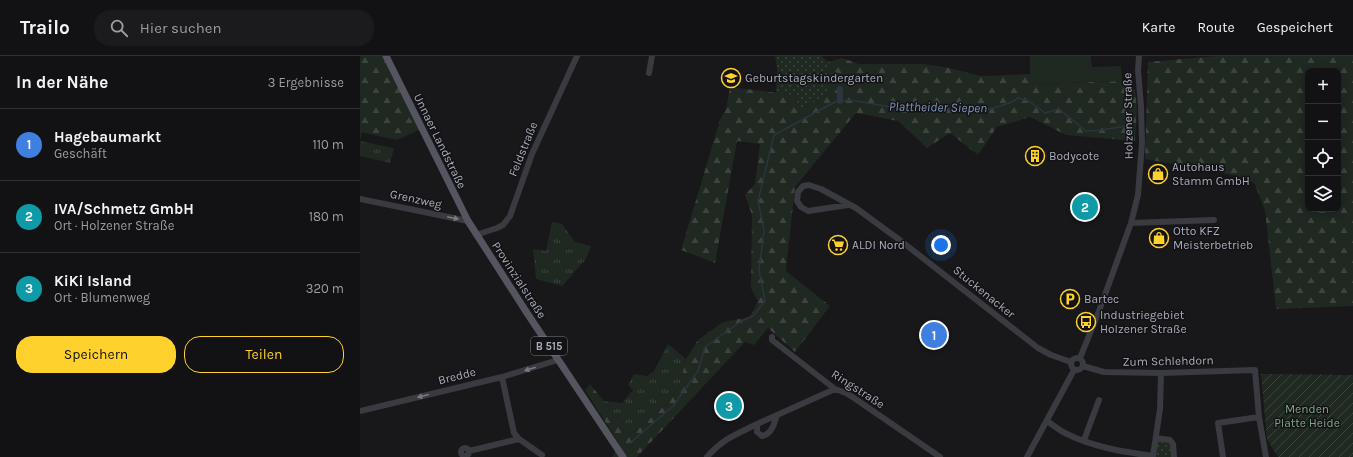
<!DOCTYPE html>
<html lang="de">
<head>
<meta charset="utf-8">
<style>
  :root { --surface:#121114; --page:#1b1a1d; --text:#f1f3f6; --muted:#9c9da0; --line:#313134; --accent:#fed12c }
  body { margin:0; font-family:Karla,sans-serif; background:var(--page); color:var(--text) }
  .controls { position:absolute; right:12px; top:12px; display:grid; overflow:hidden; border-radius:8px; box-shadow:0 2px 10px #0003 }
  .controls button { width:36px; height:36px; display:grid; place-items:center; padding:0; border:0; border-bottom:1px solid var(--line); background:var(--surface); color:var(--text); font:20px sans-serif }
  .you { position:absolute; left:581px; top:189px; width:14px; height:14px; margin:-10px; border:3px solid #fff; border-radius:50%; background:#1a73e8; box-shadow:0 0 0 6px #1a73e833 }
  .badge { display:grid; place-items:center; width:26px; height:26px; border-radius:50%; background:var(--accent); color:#fff; font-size:13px; font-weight:700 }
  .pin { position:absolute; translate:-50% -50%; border:2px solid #fff; box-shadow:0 1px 4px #0006 }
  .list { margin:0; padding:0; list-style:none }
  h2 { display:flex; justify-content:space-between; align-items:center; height:52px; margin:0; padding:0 16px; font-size:17px }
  h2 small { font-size:13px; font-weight:400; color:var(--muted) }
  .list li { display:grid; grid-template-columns:26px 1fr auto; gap:12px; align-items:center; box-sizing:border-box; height:72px; padding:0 16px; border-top:1px solid var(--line) }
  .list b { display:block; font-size:15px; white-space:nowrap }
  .list p { margin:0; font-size:13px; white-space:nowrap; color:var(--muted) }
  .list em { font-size:13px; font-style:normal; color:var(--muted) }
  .actions { display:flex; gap:8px; padding:12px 16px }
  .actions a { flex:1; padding:9px 0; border:1px solid var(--accent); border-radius:16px; text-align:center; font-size:14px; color:var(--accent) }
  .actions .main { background:var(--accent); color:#111 }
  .icon { flex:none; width:22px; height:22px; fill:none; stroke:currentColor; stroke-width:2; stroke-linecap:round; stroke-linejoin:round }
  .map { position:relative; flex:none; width:993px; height:401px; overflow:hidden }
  header { display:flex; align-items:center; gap:24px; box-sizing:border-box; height:56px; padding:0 20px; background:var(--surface); border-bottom:1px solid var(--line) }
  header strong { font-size:19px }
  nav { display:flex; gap:22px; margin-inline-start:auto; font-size:14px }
  .search { width:280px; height:36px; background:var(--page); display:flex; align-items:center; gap:10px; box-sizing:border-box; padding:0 14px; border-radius:16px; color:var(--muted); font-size:15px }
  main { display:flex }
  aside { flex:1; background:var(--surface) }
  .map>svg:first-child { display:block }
  .grass { fill:url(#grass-tufts) }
  .forest { fill:url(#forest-firs); fill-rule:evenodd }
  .park { fill:url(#park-dots) }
  .garden { fill:url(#garden-furrows) }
  .pitch { fill:#1f2821 }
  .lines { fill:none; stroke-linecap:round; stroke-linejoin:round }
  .stream { stroke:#2c343f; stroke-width:1.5 }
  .canal { stroke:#2c343f; stroke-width:6 }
  .minor { stroke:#3a3a41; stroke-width:6 }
  .major { stroke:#54555e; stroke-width:7 }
  .oneway { fill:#777984 }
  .labels { text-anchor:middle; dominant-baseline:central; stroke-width:3; stroke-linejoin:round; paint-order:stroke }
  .shield { fill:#131215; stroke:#7c7e88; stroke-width:1 }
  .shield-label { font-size:11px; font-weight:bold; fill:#a9acba }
  .poi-label { font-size:12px; fill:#a9acba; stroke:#131215; text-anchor:start }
  .street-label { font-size:12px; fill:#a9acba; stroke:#131215 }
  .park-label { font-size:12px; fill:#7fa786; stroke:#131215 }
  .water-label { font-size:13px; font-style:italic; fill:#7e96b7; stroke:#131215 }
</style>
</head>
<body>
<header>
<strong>Trailo</strong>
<div class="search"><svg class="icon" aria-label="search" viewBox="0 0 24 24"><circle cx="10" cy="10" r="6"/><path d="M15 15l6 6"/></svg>Hier suchen</div>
<nav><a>Karte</a><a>Route</a><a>Gespeichert</a></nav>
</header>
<main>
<aside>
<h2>In der Nähe<small>3 Ergebnisse</small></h2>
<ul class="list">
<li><span class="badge" style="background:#3f7fe0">1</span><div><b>Hagebaumarkt</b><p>Geschäft</p></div><em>110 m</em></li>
<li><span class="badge" style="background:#0f9aa8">2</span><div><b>IVA/Schmetz GmbH</b><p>Ort · Holzener Straße</p></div><em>180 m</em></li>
<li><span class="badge" style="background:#0f9aa8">3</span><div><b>KiKi Island</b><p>Ort · Blumenweg</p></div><em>320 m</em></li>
</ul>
<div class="actions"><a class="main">Speichern</a><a>Teilen</a></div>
</aside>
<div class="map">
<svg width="993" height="401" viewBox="0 0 993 401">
  <defs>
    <pattern id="grass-tufts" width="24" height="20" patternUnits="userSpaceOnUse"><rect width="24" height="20" fill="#1f2821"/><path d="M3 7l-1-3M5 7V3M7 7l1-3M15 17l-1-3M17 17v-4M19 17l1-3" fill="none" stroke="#3d443f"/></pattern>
    <pattern id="forest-firs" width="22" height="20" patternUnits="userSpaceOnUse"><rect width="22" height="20" fill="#1f2821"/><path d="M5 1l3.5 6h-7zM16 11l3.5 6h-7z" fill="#3d443f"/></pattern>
    <pattern id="park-dots" width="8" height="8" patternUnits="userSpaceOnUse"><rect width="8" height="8" fill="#1f2821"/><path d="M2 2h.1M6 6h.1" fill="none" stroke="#3d443f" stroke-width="1.8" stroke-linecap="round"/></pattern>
    <pattern id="garden-furrows" width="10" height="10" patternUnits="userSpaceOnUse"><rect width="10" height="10" fill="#1f2821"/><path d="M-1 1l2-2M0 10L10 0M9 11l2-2" fill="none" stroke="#3d443f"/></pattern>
  </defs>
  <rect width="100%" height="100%" fill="#18171a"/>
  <path class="grass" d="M 0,76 L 2,77 L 0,85 L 34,92 L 30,107 L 0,100 Z
    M 192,166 L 202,168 L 215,186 L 231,190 L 226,203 L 202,230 L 176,223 L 173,193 L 186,195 Z
    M 308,288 L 326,303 L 319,331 L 305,349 L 271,378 L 244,345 L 262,347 L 273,334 L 268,329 L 274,318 L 287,320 L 294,315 Z"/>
  <path class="forest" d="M 0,0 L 26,0 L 61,73 L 37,84 L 0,76 Z
    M 856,0 L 993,0 L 993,250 L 916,253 L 905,155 L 895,128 L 885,122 L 863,117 L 785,103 L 788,6 ZM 948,15 L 978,15 L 978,153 L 948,153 Z
    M 482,2 L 499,8 L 562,8 L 585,11 L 621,20 L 670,18 L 670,28 L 762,25 L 775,34 L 777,53 L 775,85 L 706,79 L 670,61 L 637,71 L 618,99 L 590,77 L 567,92 L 538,65 L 496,57 L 435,131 L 426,215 L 470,250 L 435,296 L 408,272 L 394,289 L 385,286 L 277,401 L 252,401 L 260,389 L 225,334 L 230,328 L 271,378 L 305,349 L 319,331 L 326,303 L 338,284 L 363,266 L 390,261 L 398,245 L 391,232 L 392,159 L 385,139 L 395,128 L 400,88 L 377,85 L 355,207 L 321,194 L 360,64 L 366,53 L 370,31 L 433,39 L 441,52 L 466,40 L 468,6 Z"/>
  <path class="park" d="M 415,0 L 462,0 L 468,6 L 467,40 L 441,52 L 433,39 L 416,37 L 417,12 Z
    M 796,382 L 810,384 L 814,401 L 794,401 Z"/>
  <path class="garden" d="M 901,318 L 993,319 L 993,401 L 918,401 L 907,383 Z"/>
  <path class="pitch" d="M 670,0 L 731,0 L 732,11 L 761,10 L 762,25 L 670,28 Z"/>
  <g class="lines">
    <path class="stream" d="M 270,387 L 313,350 L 338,315 L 345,291 L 380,266 L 394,259 L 405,245 L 399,214 L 404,174 L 398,145 L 414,79 L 475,46 L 490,44 L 537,52 L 631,53 L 652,46 L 658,42 L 669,45 L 685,57 L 699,53 L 726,75 L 741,74 L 772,69"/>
    <path class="canal" d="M 480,33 L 480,45"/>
    <path class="minor" d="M 289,17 L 292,0
      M 0,143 L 108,165
      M 488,149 L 448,155 L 441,151 L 437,145 L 438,136 L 443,130 L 449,129 L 461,133 L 496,152 L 541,185 L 678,292 L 691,299 L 711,306
      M 771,167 L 854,164
      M 116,179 L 137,172 L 143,169 L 150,160 L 172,98 L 217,0
      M 412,281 L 412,284 L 475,333 L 486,337 L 494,342 L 580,401
      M711 308a6 6 0 1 1 12 0a6 6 0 1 1-12 0Z
      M 720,302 L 739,255 L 771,167 L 778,139 L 782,87 L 781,50 L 778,14 L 779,0
      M 723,310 L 744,316 L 801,317 L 895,314 L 899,361 L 906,401
      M 142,321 L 154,377 L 159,383 L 182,399
      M 0,355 L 142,321 L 198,304
      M 417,359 C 414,368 412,378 402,380 L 397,376 L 397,368 L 475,333
      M 687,365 C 693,369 699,374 705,377 C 732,391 764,396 793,400 L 800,353 L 801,317
      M 796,382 L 810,384 L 813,388 L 814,401
      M 724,384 L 739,344
      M101 396a4 4 0 1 1 8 0a4 4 0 1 1-8 0Z
      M 109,395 L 159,383
      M 347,401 C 362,383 377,378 397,368
      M 667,401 L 714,314
      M 863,401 L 858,367 L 899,361"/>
    <path class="major" d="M 26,0 L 108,165 L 167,257 L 263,401"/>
  </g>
  <defs><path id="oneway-solid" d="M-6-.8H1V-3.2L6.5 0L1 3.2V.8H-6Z"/></defs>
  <g class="oneway">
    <use href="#oneway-solid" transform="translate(93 162) rotate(12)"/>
    <use href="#oneway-solid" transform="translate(170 313) rotate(163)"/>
    <use href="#oneway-solid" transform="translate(63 340) rotate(166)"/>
  </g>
  <defs>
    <symbol id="school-ring" viewBox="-11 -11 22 22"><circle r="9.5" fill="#131215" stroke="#fed12c" stroke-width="1.5"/><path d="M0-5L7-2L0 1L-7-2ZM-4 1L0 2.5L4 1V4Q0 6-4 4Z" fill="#fed12c"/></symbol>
    <symbol id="building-ring" viewBox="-11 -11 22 22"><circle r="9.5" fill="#131215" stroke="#fed12c" stroke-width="1.5"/><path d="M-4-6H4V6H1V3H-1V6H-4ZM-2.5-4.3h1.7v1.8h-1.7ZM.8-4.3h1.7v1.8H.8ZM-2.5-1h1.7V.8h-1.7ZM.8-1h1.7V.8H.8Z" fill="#fed12c"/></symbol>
    <symbol id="shop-ring" viewBox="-11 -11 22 22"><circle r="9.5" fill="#131215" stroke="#fed12c" stroke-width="1.5"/><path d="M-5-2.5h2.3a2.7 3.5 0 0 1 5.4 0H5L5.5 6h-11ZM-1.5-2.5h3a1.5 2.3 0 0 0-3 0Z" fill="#fed12c"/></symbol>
    <symbol id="supermarket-ring" viewBox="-11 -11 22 22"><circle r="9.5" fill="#131215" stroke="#fed12c" stroke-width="1.5"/><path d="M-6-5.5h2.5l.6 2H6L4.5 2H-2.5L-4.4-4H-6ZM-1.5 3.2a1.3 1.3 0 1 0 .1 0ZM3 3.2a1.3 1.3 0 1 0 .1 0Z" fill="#fed12c"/></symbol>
    <symbol id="parking-ring" viewBox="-11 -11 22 22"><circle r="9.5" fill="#131215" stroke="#fed12c" stroke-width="1.5"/><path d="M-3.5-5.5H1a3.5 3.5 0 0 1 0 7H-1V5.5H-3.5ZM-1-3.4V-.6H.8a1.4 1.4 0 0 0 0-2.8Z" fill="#fed12c"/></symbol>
    <symbol id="bus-ring" viewBox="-11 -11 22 22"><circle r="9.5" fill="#131215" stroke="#fed12c" stroke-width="1.5"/><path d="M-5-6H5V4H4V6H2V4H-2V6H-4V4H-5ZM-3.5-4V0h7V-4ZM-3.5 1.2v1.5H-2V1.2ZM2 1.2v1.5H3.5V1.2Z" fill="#fed12c"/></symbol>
  </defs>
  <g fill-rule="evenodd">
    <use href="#school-ring" x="360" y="11" width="22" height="22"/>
    <use href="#building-ring" x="664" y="89" width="22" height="22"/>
    <use href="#shop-ring" x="787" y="107" width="22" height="22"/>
    <use href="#shop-ring" x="788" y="171" width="22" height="22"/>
    <use href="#supermarket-ring" x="467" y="178" width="22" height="22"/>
    <use href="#parking-ring" x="699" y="232" width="22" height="22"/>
    <use href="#bus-ring" x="715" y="255" width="22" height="22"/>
  </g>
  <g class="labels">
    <rect class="shield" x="171" y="281" width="36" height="18" rx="3"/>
    <g class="shield-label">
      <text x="189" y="290">B 515</text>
    </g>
    <g class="poi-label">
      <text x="385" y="22">Geburtstagskindergarten</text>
      <text x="689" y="100">Bodycote</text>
      <text x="812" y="111">Autohaus<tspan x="812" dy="14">Stamm GmbH</tspan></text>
      <text x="813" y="175">Otto KFZ<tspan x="813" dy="14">Meisterbetrieb</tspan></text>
      <text x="492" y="189">ALDI Nord</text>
      <text x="724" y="243">Bartec</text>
      <text x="740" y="259">Industriegebiet<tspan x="740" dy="14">Holzener Straße</tspan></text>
    </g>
    <g class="street-label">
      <text transform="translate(768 60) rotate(-91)">Holzener Straße</text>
      <text transform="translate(80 85) rotate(64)">Unnaer Landstraße</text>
      <text transform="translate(163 93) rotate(-68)">Feldstraße</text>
      <text transform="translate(56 143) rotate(12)">Grenzweg</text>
      <text transform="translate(159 224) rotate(57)">Provinzialstraße</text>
      <text transform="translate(624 236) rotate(39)">Stuckenacker</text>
      <text transform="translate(808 305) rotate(-1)">Zum Schlehdorn</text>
      <text transform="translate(97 320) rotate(-14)">Bredde</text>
      <text transform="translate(498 333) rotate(33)">Ringstraße</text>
    </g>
    <g class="park-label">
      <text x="947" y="353">Menden<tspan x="947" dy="14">Platte Heide</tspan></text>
    </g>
    <g class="water-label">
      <text transform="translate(578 51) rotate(1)">Plattheider Siepen</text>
    </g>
  </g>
</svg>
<div class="controls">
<button>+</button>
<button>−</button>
<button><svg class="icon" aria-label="locate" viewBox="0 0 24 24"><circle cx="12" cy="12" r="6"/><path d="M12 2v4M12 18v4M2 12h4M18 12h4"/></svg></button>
<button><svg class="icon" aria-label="layers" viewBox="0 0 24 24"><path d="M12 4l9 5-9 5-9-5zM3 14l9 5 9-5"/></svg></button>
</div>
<div class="you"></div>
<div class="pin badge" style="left:574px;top:279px;background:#3f7fe0">1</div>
<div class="pin badge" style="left:725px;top:151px;background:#0f9aa8">2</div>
<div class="pin badge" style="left:369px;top:350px;background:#0f9aa8">3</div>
</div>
</main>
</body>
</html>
